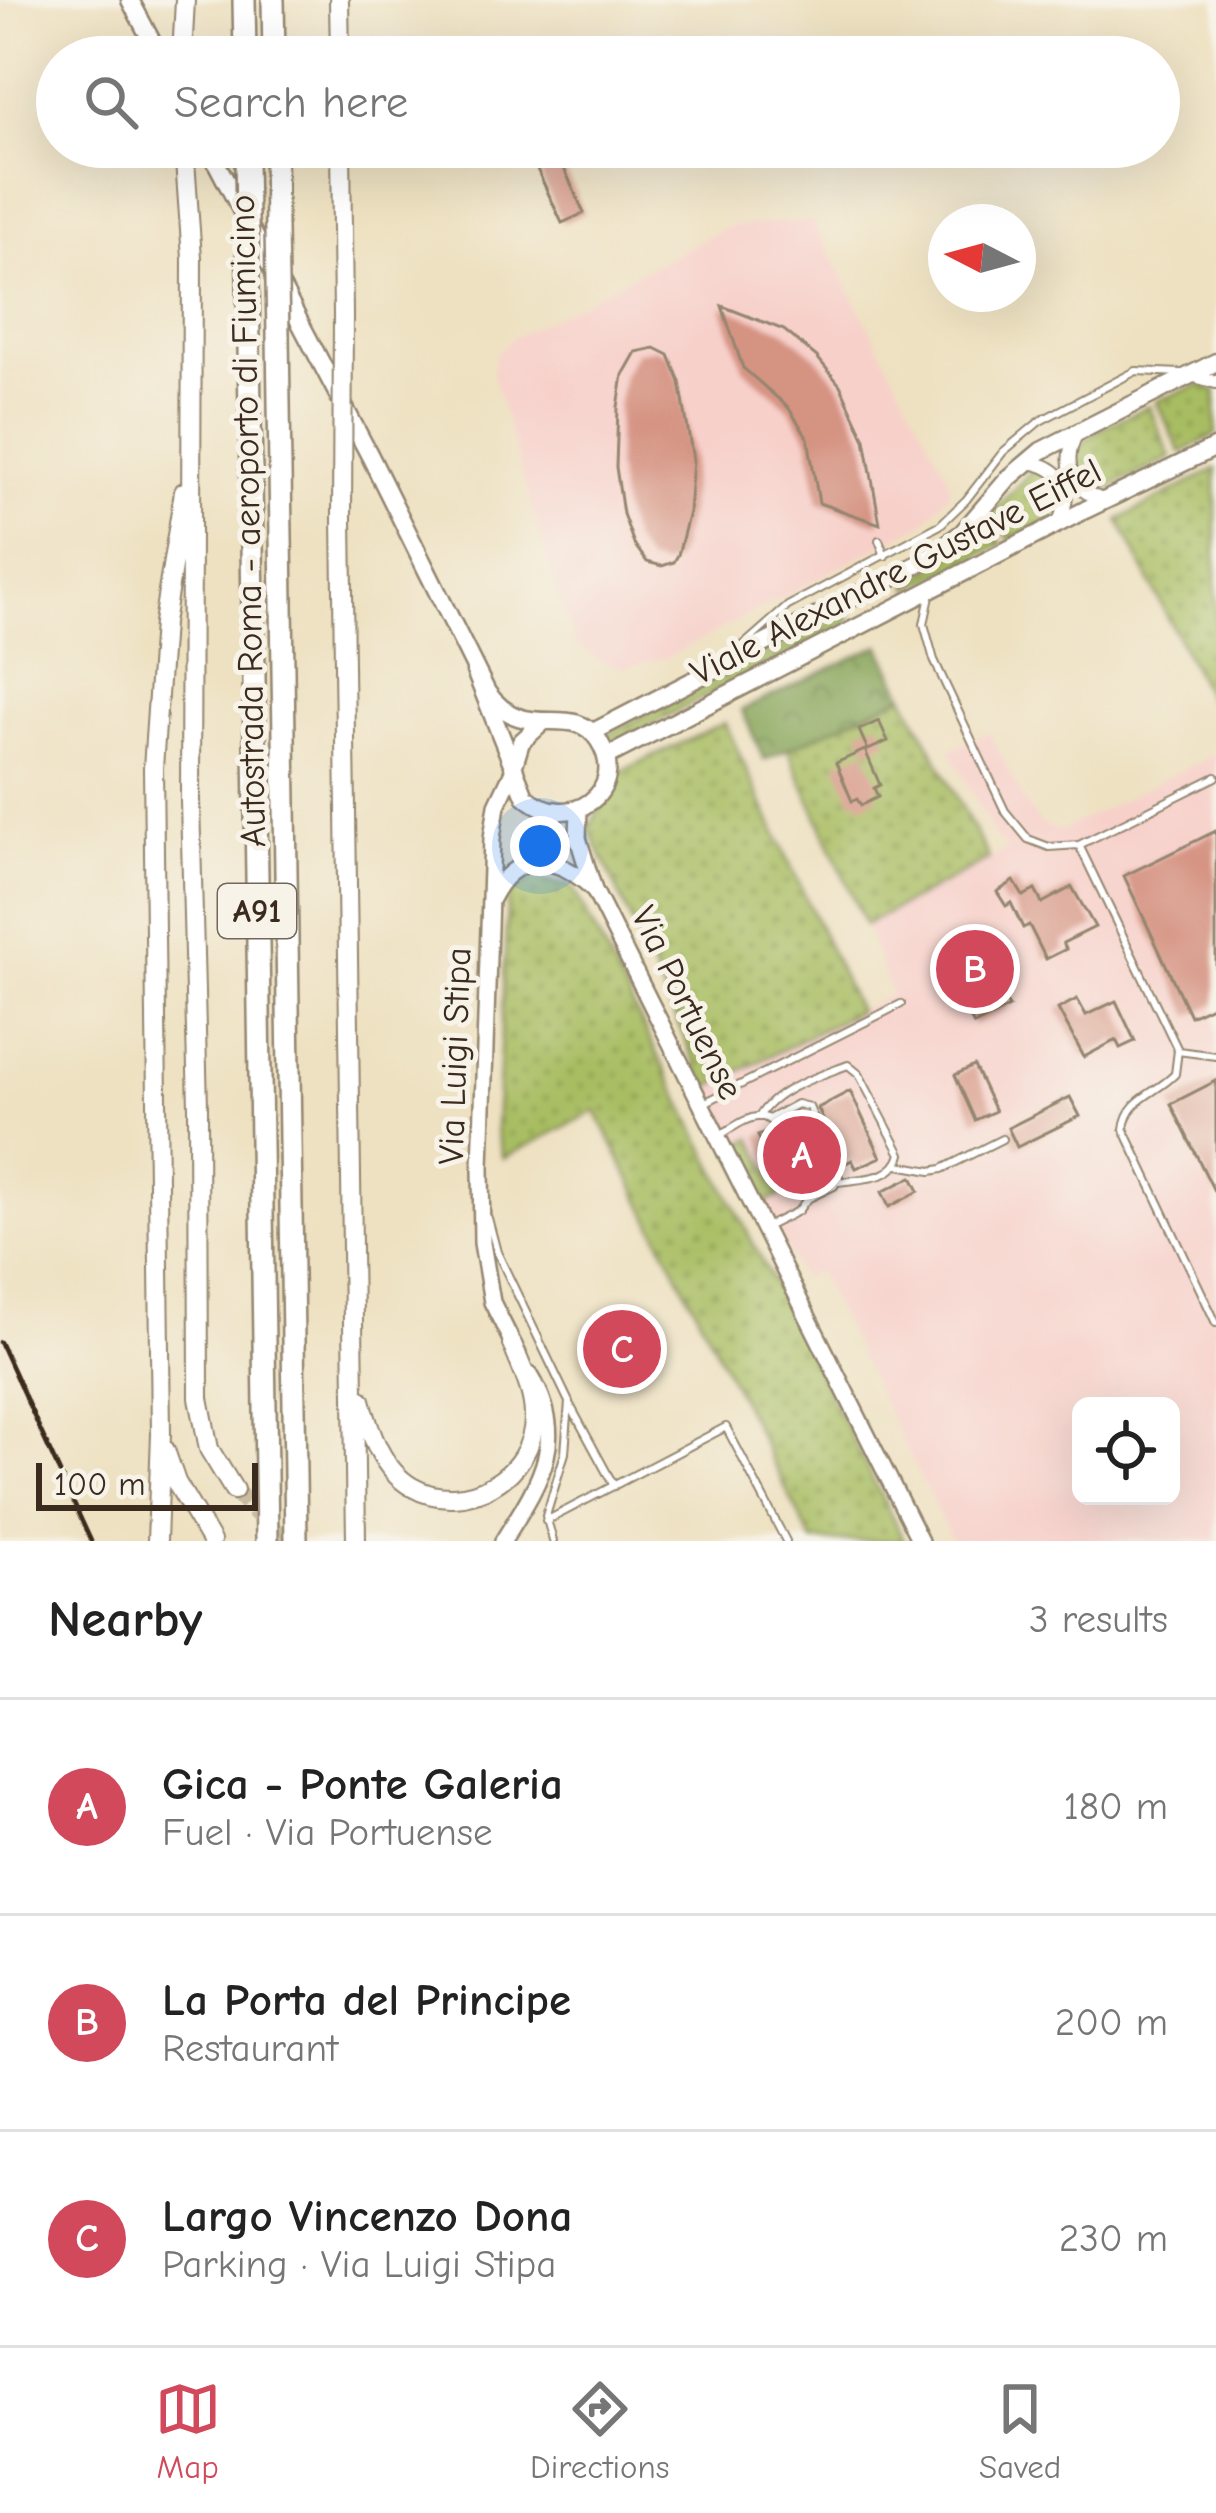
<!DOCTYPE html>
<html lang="en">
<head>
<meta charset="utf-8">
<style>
  :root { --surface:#fff; --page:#f6f6f6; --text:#222; --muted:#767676; --line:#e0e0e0; --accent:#d1495b }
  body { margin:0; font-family:"Comic Neue",sans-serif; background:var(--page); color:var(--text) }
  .controls { position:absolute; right:36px; bottom:36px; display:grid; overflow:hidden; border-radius:18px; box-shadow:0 12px 48px #0002 }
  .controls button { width:108px; height:108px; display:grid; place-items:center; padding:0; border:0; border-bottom:3px solid var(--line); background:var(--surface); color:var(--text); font:60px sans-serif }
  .compass { position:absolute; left:928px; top:204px; width:108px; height:108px; border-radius:50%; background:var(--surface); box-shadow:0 12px 48px #0002; rotate:276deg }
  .scale { position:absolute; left:36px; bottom:30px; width:222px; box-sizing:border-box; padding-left:12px; border:6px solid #3b2a1e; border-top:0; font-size:33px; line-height:42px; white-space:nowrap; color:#3b2a1e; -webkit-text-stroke:9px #f7f3e8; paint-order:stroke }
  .you { position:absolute; left:540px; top:846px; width:42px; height:42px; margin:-30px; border:9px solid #fff; border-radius:50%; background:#1a73e8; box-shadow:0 0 0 18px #1a73e833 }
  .badge { display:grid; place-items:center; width:78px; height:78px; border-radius:50%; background:var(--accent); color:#fff; font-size:39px; font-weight:700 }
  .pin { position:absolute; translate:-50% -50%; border:6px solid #fff; box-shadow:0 3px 12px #0006 }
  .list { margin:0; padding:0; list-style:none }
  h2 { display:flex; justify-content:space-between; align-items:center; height:156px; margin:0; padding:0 48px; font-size:51px }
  h2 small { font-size:39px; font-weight:400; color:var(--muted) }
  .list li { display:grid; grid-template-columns:78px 1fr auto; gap:36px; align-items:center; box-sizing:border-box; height:216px; padding:0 48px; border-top:3px solid var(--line) }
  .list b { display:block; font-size:45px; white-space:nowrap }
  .list p { margin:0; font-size:39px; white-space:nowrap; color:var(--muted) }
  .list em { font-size:39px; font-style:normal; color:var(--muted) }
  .icon { flex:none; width:66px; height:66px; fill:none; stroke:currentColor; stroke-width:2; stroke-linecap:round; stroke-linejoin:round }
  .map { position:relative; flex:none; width:1216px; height:1541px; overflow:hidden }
  .search { position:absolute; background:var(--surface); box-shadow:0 12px 48px #0002; left:36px; right:36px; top:36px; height:132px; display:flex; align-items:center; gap:30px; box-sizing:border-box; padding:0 42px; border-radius:66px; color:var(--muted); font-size:45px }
  .sheet { height:804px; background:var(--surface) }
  nav { display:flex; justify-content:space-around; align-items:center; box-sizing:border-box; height:168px; border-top:3px solid var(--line); background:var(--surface); font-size:33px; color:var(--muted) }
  nav a { display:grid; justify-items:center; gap:6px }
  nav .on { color:var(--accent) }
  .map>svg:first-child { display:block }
  .built { fill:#f7d0ca; fill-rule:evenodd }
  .grass { fill:url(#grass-dots); stroke:#727440; stroke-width:3 }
  .forest { fill:url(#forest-crowns); stroke:#60673b; stroke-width:3 }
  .building { fill:#d59382 }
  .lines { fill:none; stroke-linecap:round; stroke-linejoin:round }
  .trunk-tunnel { stroke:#cabca0; stroke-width:18; stroke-dasharray:18 9; stroke-linecap:butt }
  .service-casing { stroke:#948670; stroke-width:10 }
  .minor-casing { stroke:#948670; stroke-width:16 }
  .tertiary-casing { stroke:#948670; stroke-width:20 }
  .secondary-casing { stroke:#948670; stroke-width:21 }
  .trunk-casing { stroke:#948670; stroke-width:22 }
  .motorway-casing { stroke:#948670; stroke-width:26 }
  .service { stroke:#fff; stroke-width:6 }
  .minor { stroke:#fff; stroke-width:12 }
  .tertiary { stroke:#fff; stroke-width:15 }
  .secondary { stroke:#fff; stroke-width:16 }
  .trunk { stroke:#fff; stroke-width:18 }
  .motorway { stroke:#fff; stroke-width:21 }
  .rail { stroke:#3b2a1e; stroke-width:4.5 }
  .trunk-bridge-casing { stroke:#948670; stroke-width:22; stroke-linecap:butt }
  .motorway-bridge-casing { stroke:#948670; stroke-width:26; stroke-linecap:butt }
  .trunk-bridge { stroke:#fff; stroke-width:18 }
  .motorway-bridge { stroke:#fff; stroke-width:21 }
  .labels { text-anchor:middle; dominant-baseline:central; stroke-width:10; stroke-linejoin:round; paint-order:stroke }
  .shield { fill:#f7f3e8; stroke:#73665b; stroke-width:3 }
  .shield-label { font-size:33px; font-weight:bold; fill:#3b2a1e }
  .street-label { font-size:36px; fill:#3b2a1e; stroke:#f7f3e8 }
</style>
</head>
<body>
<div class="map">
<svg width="1216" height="1541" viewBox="0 0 1216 1541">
  <defs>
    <pattern id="grass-dots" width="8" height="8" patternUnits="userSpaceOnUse" patternTransform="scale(3)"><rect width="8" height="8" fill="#a8bd62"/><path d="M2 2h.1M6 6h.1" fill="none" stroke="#8a9a50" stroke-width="1.8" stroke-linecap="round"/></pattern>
    <pattern id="forest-crowns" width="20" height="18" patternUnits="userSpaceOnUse" patternTransform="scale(3)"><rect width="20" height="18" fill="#86a458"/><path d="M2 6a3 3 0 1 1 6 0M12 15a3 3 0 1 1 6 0" fill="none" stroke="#6f8648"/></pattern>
  </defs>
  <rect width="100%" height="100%" fill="#f7f3e8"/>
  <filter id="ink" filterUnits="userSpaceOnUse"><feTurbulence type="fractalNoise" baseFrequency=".00833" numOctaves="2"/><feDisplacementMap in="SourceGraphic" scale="24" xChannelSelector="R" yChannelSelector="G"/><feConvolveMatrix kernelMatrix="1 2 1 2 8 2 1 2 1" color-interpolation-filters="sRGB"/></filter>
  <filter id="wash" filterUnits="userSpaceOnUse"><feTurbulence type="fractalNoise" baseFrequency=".004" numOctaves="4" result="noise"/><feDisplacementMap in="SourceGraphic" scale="48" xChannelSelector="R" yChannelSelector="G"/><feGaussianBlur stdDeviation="2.7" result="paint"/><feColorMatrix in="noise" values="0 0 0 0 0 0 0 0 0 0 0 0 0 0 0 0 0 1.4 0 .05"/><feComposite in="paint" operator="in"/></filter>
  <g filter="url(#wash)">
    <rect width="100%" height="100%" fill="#eee1c1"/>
    <path class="built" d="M 813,221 L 948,476 L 950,492 L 924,523 L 668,657 L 623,668 L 598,659 L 577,646 L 564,615 L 492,374 L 495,354 L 514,337 L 729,226 Z
      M 989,732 L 1027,807 L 1041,824 L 1060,831 L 1216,753 L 1216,1541 L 952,1541 L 817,1272 L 801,1279 L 707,1088 L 891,994 L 865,925 L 1007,849 L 995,837 L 950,750 ZM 1081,1406 L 1171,1406 L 1171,1496 L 1081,1496 Z"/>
    <path class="grass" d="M 1202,384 L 1216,391 L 1216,434 L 1181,453 L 1156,401 Z
      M 1149,406 L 1171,458 L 1105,490 L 1085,484 C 1050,441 1119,421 1149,406 Z
      M 1216,469 L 1216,714 L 1119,520 Z
      M 1030,472 C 1052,469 1069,493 1055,513 C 1047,526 1024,533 1010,540 L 991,515 Z
      M 985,522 L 1002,544 L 910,589 L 909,581 L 949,558 Z
      M 849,613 L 850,622 L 606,748 L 601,737 Z
      M 904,695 L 989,859 L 865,925 L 788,749 Z
      M 725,723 L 858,1011 L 707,1088 L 589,828 L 620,772 Z
      M 533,879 L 572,886 L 904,1541 L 812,1541 L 596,1111 L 503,1158 L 496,1131 L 508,892 Z
      M 752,1138 L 781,1195 L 760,1206 L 731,1149 Z"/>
    <path class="forest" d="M 880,645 L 904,695 L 764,760 L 742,710 Z"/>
    <g id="blocks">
      <path class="building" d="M 559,157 L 584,213 L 562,223 L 536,167 Z
        M 722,306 L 784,330 L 817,357 L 840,385 L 865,439 L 880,524 L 819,503 L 808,438 L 788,407 L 743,368 Z
        M 655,348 L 669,355 L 680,382 L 693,460 L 689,512 L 678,555 L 674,562 L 662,566 L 647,562 L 634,544 L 623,514 L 616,467 L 618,407 L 623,375 L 636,352 Z
        M 879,721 L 888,741 L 868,750 L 859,730 Z
        M 865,750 L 880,785 L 874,788 L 878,797 L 861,805 L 857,799 L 852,801 L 836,763 Z
        M 1216,831 L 1216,1004 L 1190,1016 L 1124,876 Z
        M 1014,881 L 1023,896 L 1035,890 L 1042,903 L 1072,887 L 1095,927 L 1063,943 L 1066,949 L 1046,959 L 1029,925 L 1023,928 L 1011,903 L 1006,906 L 997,892 Z
        M 967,952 L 980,975 L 990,970 L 1009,1007 L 974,1025 L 942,965 Z
        M 1077,999 L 1086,1015 L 1116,1001 L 1135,1041 L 1120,1048 L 1116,1040 L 1084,1057 L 1058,1009 Z
        M 974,1066 L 995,1111 L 975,1120 L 955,1075 Z
        M 1216,1081 L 1216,1195 L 1171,1104 Z
        M 850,1091 L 881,1157 L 856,1168 L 852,1160 L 842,1165 L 818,1108 Z
        M 1070,1097 L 1080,1116 L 1017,1147 L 1008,1128 Z
        M 804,1114 L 828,1171 L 811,1180 L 784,1124 Z
        M 769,1131 L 797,1186 L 785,1192 L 758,1136 Z
        M 912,1177 L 919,1191 L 889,1207 L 882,1192 Z"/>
    </g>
  </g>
  <g filter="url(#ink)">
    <use href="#blocks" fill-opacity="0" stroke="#948670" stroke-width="3"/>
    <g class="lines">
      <path class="trunk-tunnel" d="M 234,1490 L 285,1541"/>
      <defs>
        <path id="service" d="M 879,540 L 885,556
          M 930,596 L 924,624 L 934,660 L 1005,811 L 1028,839 L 1049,847 L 1079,845 L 1216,777
          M 738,650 L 788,606 L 940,525 L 966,500 L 1003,452 L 1040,421 L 1136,371 L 1181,373
          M 1079,845 L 1178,1050 L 1175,1074 C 1156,1094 1127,1098 1124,1129 L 1216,1323
          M 1178,1051 L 1216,1056
          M 704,1103 L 901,1004
          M 759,1117 C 775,1089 819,1076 848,1065 L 859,1074 L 901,1154 C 894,1181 862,1178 838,1182
          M 769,1119 L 797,1104 L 809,1107 L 839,1177 L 834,1186 L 807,1199
          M 719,1136 C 731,1129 748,1115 763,1117 C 781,1120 807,1182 807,1199 L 798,1211 L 766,1227
          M 898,1165 L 931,1171 L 942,1169 L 1002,1139
          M 488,1218 L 497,1252 L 569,1402 L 565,1453 L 546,1516 L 553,1541
          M 570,1405 L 614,1486
          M 546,1521 L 726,1427 L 786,1541"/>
        <path id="minor" d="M 1191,375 L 1216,382
          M 1077,433 C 1061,463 1071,491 1104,500
          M 1027,462 C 1063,466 1075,491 1058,523"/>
        <path id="tertiary" d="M 514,769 L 497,805 L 492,838 L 481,1167 L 482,1243 L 492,1302 L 518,1354
          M 579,809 L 578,838 L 594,890 L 920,1541
          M 491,899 C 515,851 555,853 592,888
          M 503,1541 C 539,1483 570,1440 530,1375"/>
        <path id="secondary" d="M 130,0 L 160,57
          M 208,147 L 370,456 L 487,692 C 525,746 573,699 599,741 C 630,791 569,835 525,796 L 475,671
          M 593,732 L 922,562 L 962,533 L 1009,478 L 1041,451 L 1216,362
          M 606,757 L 1085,510 L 1216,447
          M 514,765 L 521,742 L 542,723"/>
        <path id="trunk" d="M 339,0 L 340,57
          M 182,57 L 185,0
          M 184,147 L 192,258 L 190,801 L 198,1107 L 199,1398 L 209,1449 L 234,1490
          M 341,147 L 343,314
          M 342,519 L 356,1541
          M 361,1400 C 369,1431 382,1470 412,1487 C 464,1517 535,1476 534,1416 C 534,1391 521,1367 512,1344
          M 165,1450 L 176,1482 L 211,1541
          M 157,1541 L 161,1434 L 153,768 L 163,623 L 184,492"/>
        <path id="motorway" d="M 244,0 L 245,57
          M 273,0 L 274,57
          M 275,147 L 276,229
          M 248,280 L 267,1541
          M 278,335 L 296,1541"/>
      </defs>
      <use href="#service" class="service-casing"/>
      <use href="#minor" class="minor-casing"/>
      <use href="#tertiary" class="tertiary-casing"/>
      <use href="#secondary" class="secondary-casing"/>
      <use href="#trunk" class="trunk-casing"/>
      <use href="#motorway" class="motorway-casing"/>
      <use href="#service" class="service"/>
      <use href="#minor" class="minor"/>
      <use href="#tertiary" class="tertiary"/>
      <use href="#secondary" class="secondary"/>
      <use href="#trunk" class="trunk"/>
      <use href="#motorway" class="motorway"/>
      <path class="rail" d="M 0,1342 L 91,1541"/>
      <defs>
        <path id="trunk-bridge" d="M 342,519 L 343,314"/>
        <path id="motorway-bridge" d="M 246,157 L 248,280
          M 276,229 L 278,335"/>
      </defs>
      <use href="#trunk-bridge" class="trunk-bridge-casing"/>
      <use href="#motorway-bridge" class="motorway-bridge-casing"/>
      <use href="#trunk-bridge" class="trunk-bridge"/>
      <use href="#motorway-bridge" class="motorway-bridge"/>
    </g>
  </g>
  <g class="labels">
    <rect class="shield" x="218" y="884" width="78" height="54" rx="9"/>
    <g class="shield-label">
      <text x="257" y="911">A91</text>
    </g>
    <g class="street-label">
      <text transform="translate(248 521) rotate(-91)">Autostrada Roma - aeroporto di Fiumicino</text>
      <text transform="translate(896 572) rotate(-27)">Viale Alexandre Gustave Eiffel</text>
      <text transform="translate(687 1003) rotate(64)">Via Portuense</text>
      <text transform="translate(455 1056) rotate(-88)">Via Luigi Stipa</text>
    </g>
  </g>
</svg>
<div class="controls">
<button><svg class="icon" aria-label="locate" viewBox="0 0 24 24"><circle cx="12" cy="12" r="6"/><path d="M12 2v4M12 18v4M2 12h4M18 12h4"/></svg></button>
</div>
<svg class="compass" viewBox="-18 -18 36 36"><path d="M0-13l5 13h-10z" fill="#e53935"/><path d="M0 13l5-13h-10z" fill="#767676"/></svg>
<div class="scale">100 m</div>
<div class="you"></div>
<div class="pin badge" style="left:802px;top:1155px">A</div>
<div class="pin badge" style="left:975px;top:969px">B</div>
<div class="pin badge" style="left:622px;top:1349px">C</div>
<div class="search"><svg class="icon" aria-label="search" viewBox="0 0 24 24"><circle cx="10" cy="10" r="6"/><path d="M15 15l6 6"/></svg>Search here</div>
</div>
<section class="sheet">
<h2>Nearby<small>3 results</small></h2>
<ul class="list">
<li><span class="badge">A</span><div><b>Gica - Ponte Galeria</b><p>Fuel · Via Portuense</p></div><em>180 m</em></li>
<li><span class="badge">B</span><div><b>La Porta del Principe</b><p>Restaurant</p></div><em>200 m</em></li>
<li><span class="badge">C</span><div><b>Largo Vincenzo Dona</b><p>Parking · Via Luigi Stipa</p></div><em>230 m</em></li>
</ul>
</section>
<nav>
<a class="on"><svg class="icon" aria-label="map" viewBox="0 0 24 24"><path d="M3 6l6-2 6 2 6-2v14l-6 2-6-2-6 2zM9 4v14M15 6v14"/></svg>Map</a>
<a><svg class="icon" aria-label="directions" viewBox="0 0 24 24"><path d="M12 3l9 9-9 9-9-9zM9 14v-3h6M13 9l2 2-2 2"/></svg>Directions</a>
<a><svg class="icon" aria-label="saved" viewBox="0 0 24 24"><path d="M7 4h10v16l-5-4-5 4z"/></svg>Saved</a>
</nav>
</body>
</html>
